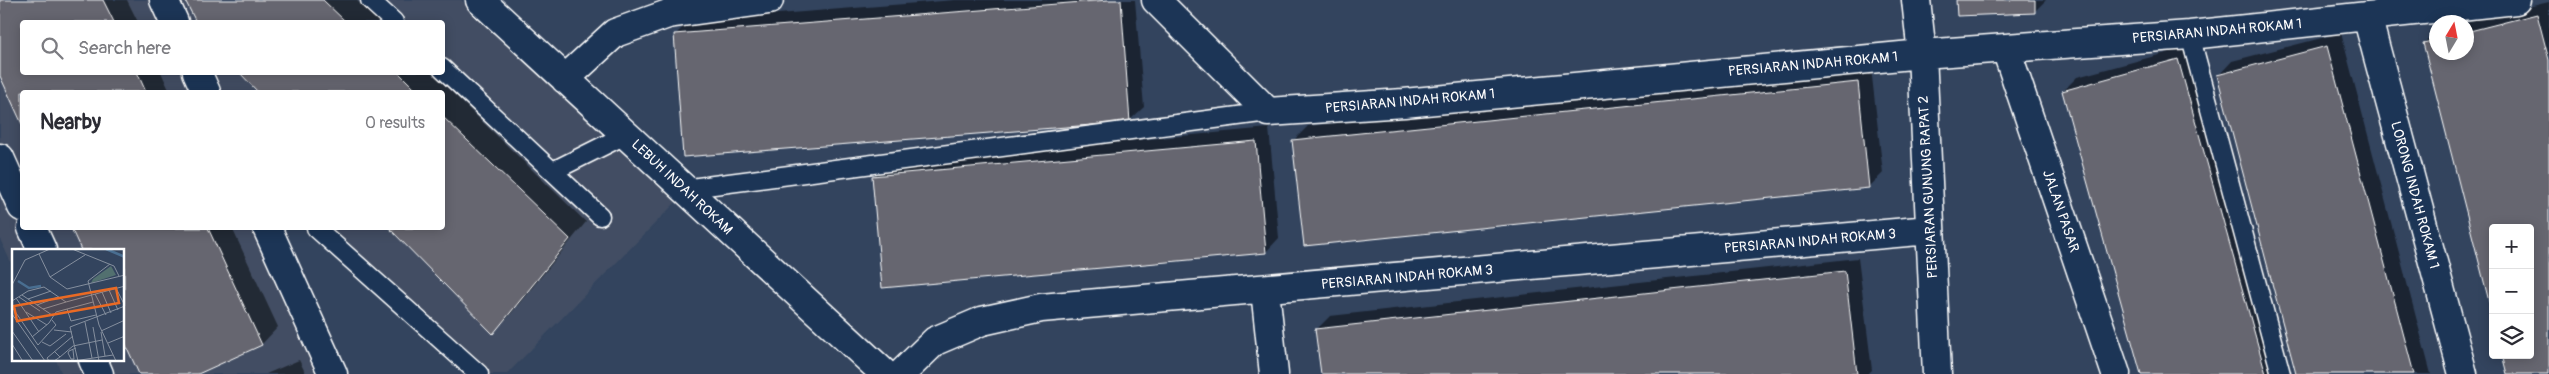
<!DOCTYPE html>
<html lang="en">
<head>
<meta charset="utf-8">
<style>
  :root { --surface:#fff; --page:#f7f7f7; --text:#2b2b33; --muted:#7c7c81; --line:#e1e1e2 }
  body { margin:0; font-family:Pangolin,sans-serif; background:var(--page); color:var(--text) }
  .controls { position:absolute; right:15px; bottom:15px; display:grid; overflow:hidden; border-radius:5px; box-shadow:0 2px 12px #0003 }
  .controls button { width:45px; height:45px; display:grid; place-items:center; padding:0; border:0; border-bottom:1px solid var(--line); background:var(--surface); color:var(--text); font:25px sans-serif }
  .compass { position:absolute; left:2429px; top:15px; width:45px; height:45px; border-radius:50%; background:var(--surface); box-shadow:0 2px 12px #0003; rotate:10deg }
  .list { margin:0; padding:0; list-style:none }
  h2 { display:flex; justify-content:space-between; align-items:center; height:65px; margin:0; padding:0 20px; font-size:21px }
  h2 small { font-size:16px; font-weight:400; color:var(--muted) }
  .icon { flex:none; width:28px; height:28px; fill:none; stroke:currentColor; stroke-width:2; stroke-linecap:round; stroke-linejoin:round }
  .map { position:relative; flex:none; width:2549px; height:374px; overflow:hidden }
  .search { position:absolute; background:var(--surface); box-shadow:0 2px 12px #0003; left:20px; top:20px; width:425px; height:55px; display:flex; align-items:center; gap:12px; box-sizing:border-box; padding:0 18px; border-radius:5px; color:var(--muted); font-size:19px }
  .panel { position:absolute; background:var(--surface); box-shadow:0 2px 12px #0003; left:20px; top:90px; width:425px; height:140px; border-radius:5px }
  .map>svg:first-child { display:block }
  .built { fill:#424e63; fill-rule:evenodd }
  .shadow { fill:#0007 }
  .building { fill:#666670; stroke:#fff }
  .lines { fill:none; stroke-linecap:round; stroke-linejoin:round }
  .lane-casing { stroke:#fff; stroke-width:21 }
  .street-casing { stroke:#fff; stroke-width:31 }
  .lane { stroke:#1d3557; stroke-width:18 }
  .street { stroke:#1d3557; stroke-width:28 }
  .labels { text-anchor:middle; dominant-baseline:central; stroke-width:5; stroke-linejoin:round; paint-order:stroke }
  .street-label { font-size:14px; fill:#fff; stroke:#1d3557 }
  .inset-river { fill:none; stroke:#496e91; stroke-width:2.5 }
  .inset-road { fill:none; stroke:#858f9e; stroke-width:1 }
  .view { fill:#ea6a24; fill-opacity:0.15; stroke:#ea6a24; stroke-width:2.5 }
  .inset-edge { fill:none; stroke:#fff; stroke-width:2.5 }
</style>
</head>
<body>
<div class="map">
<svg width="2549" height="374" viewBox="0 0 2549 374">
  <rect width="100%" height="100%" fill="#33445e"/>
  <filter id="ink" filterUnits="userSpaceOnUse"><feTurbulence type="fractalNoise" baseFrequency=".02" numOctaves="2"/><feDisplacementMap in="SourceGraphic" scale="10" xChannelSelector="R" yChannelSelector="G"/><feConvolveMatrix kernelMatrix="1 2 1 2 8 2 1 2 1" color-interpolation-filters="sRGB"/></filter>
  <g filter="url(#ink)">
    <path class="built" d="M 0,0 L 461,0 L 676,202 L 507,374 L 486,374 L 318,228 L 442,228 L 442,92 L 22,92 L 22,228 L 268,228 L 336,374 L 62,374 L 56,360 L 124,360 L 124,250 L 14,250 L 14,269 L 0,239 ZM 22,22 L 442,22 L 442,72 L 22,72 Z"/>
    <path class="shadow" d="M 0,0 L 127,0 L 138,22 L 22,22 L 22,72 L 161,72 L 170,92 L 22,92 L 22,121 L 0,73 Z
      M 186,0 L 356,0 L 380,22 L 197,22 Z
      M 955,0 L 1135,0 L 1144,107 L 1130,120 L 684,156 L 675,35 L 689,21 Z
      M 1958,0 L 2046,0 L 2035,11 Z
      M 2549,2 L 2549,374 L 2509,374 L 2530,355 L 2530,228 L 2424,43 L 2436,31 L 2436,52 L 2466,52 L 2466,22 Z
      M 2341,33 L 2431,374 L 2298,374 L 2219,75 L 2232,61 Z
      M 2192,46 L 2283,374 L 2142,374 L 2063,91 L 2077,77 Z
      M 1871,68 L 1883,173 L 1869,187 L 1305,245 L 1294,140 L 1308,126 Z
      M 241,72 L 431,72 L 586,222 L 509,316 L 493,332 L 391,228 L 442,228 L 442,92 L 260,92 Z
      M 1269,128 L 1279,238 L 1266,252 L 873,176 L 887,163 Z
      M 72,228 L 232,228 L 278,327 L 262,344 L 195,374 L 140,374 L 124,338 L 124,250 L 83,250 Z
      M 1858,258 L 1872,370 L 1868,374 L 1322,374 L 1317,329 L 1330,316 Z
      M 299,360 L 306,374 L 266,374 Z"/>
    <path class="building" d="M 0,0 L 103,0 L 114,22 L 22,22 L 22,72 L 137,72 L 146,92 L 22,92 L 22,124 L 0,76 Z
      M 185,0 L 323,0 L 346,22 L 196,22 Z
      M 1108,0 L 1121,0 L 1130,122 L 683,157 L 674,34 Z
      M 1956,0 L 2035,0 L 2035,13 L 1957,16 Z
      M 2537,14 L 2549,60 L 2549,374 L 2507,374 L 2502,355 L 2530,355 L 2530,228 L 2493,228 L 2493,317 L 2423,43 L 2436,40 L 2436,52 L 2466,52 L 2466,32 Z
      M 2327,46 L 2414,374 L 2296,374 L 2217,75 Z
      M 2178,59 L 2266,374 L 2141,374 L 2062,91 Z
      M 239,72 L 398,72 L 418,92 L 258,92 Z
      M 1858,82 L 1869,188 L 1304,246 L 1292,140 Z
      M 442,116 L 570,239 L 493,334 L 389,228 L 442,228 Z
      M 1256,141 L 1266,253 L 882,288 L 872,176 Z
      M 71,228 L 208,228 L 262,345 L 198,374 L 139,374 L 124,341 L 124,250 L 81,250 Z
      M 1845,271 L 1857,374 L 1321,374 L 1315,329 Z"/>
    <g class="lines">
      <defs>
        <path id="lane" d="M 370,0 L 394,22
          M 2190,35 L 2281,374
          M 442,68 L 600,216
          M 553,171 L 625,135
          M 683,189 L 1268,112
          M 316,228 L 479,374"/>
        <path id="street" d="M 164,0 L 174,22
          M 480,0 L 885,374
          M 1156,0 L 1268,112 L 1404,103 L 1922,54 L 2190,35 L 2516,0
          M 1916,0 L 1922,54 L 1937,374
          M 2367,16 L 2463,374
          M 2006,49 L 2116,374
          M 197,72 L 206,92
          M 565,79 L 615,33 L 668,14 L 769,0
          M 0,158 L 22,207
          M 32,228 L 42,250
          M 267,228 L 333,374
          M 1265,290 L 1274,374
          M 93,360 L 99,374
          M 901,374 L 935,341 L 982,321 L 1041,308 L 1930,230"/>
      </defs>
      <use href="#lane" class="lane-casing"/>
      <use href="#street" class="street-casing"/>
      <use href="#lane" class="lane"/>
      <use href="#street" class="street"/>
    </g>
  </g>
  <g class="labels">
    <g class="street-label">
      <text transform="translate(2217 31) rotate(-5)">PERSIARAN INDAH ROKAM 1</text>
      <text transform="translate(1813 64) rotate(-5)">PERSIARAN INDAH ROKAM 1</text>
      <text transform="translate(1410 101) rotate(-5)">PERSIARAN INDAH ROKAM 1</text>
      <text transform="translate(682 187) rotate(43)">LEBUH INDAH ROKAM</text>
      <text transform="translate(1928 187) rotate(-93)">PERSIARAN GUNUNG RAPAT 2</text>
      <text transform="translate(2415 195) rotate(75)">LORONG INDAH ROKAM 1</text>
      <text transform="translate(2061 211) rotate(71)">JALAN PASAR</text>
      <text transform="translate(1810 241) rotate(-5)">PERSIARAN INDAH ROKAM 3</text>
      <text transform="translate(1407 277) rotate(-5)">PERSIARAN INDAH ROKAM 3</text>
    </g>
  </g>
  <g transform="translate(12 249)">
    <rect width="112" height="112" fill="#33445e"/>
    <path d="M 99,17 L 104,26 L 79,34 L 81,30 Z" fill="#52706f"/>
    <path class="inset-river" d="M 94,0 L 113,8M 6,32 L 17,39 L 29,37"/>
    <path class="inset-road" d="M 60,0 L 102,17 L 107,27M 27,5 L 38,28 L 55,40 L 113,26M 98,15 L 76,32 L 87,76 L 104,112M 38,28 L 73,6M 0,36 L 13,11 L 38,0M 104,39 L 113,57M 97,41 L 106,61M 90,43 L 99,64M 83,45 L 94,66M 10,46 L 40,66M 7,48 L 28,62M 4,49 L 27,83M 16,50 L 39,42M 0,52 L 16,42 L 32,38 L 54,53 L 113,37M 25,56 L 46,48M 0,58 L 26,96 L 44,76 L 40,71M 31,60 L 54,53M 55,60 L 59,72 L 84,66M 14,63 L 35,76M 0,65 L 33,112M 73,73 L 80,109M 81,78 L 87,112M 42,81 L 60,83M 0,82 L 21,112M 89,82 L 113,71M 89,83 L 93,107M 20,88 L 37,74 L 44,63 L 81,53M 30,93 L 38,97 L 54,85M 96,94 L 113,87M 0,95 L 10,111M 61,101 L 62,110 L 59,110 L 56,104 L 57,102 L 64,99M 48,108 L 61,97 L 90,91M 37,112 L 35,109 L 61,87M 42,112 L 48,108 L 42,102M 62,112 L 101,106M 66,112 L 58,78 L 113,57"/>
    <path class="view" d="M 104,39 L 107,54 L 5,72 L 2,57 Z"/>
    <rect width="112" height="112" class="inset-edge"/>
  </g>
</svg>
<div class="controls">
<button>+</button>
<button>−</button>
<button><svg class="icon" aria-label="layers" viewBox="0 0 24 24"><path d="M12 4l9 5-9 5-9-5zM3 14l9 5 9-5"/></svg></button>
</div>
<svg class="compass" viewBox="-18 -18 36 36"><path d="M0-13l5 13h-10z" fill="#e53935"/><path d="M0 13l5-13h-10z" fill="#7c7c81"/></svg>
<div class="search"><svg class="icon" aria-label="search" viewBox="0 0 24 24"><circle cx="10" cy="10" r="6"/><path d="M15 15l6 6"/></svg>Search here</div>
<section class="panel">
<h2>Nearby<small>0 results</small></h2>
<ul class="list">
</ul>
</section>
</div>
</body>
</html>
